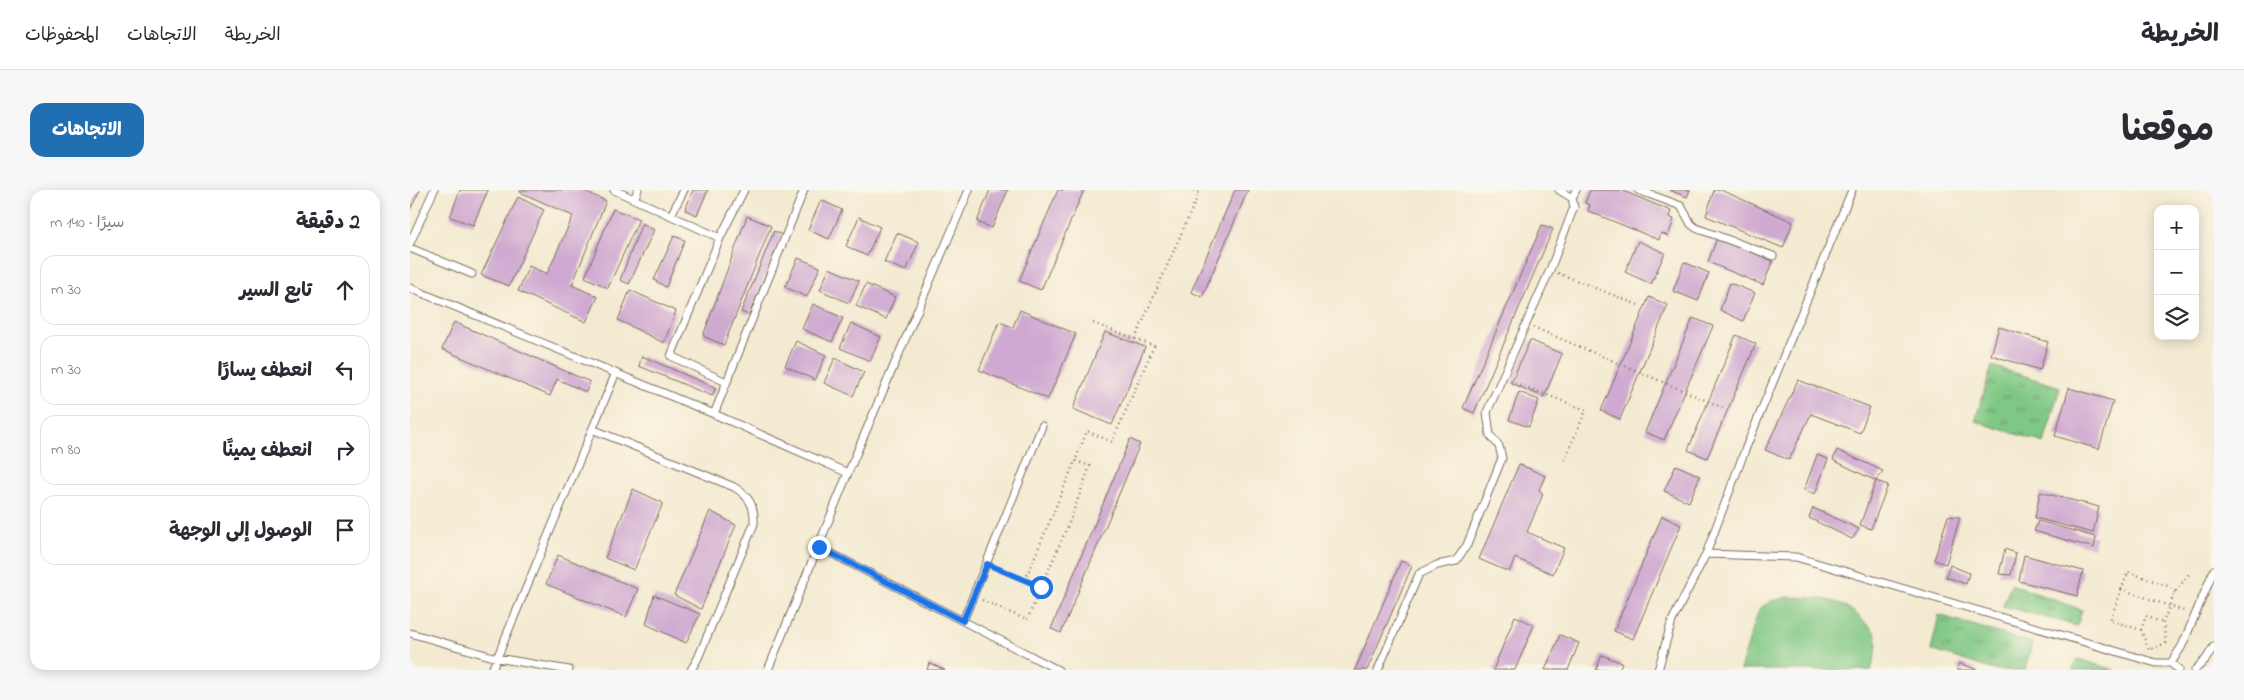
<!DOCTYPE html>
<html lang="ar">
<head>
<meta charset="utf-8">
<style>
  :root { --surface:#fff; --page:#f7f7f7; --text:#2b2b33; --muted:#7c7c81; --line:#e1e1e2; --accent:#1f6fb2 }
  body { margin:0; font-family:"Indie Flower","Playpen Sans Arabic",sans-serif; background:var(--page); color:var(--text); direction:rtl }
  .controls { position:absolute; right:15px; top:15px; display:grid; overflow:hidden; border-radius:10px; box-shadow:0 2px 12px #0003 }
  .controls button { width:45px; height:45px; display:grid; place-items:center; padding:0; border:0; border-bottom:1px solid var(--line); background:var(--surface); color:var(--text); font:25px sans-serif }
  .stop { position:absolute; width:15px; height:15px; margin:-11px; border:4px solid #1a73e8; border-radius:50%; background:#fff }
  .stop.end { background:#1a73e8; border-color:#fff; box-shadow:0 1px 5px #0008 }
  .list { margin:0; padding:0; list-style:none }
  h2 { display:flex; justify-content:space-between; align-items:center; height:65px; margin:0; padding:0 20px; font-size:21px }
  h2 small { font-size:16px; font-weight:400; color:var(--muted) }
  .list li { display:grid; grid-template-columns:32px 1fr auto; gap:15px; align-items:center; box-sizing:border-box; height:70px; margin:0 10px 10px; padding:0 10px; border:1px solid var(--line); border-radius:15px }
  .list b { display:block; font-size:19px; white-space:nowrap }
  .list em { font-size:16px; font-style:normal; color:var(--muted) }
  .icon { flex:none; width:28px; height:28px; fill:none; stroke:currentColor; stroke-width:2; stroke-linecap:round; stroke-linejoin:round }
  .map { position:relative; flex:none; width:1804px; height:480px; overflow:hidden; direction:ltr; border-radius:15px }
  header { display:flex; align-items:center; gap:30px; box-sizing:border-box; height:70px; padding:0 25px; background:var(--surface); border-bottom:1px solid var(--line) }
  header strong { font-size:24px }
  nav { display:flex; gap:28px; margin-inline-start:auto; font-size:18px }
  .intro { display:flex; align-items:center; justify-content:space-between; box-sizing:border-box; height:120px; padding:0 30px }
  h1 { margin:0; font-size:35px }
  .button { padding:12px 22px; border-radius:15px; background:var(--accent); color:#fff; font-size:18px; font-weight:700 }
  main { display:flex; gap:30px; padding:0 30px }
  aside { flex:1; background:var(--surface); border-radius:15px; box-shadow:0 2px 12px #0003 }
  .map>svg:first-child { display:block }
  .grass { fill:url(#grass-tufts); stroke:#5d7851 }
  .pitch { fill:#7fc784; stroke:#5d7851 }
  .building { fill:#cfa9d1 }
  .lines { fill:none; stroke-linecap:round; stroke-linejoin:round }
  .service-casing { stroke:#7b6d5d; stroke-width:9 }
  .path { stroke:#7b6d5d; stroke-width:2.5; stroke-dasharray:1 4; stroke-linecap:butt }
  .service { stroke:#fff; stroke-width:7 }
  .route { stroke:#1a73e8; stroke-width:6 }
</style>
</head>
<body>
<header>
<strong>الخريطة</strong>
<nav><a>الخريطة</a><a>الاتجاهات</a><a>المحفوظات</a></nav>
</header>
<div class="intro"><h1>موقعنا</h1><a class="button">الاتجاهات</a></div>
<main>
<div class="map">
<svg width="1804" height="480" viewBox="0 0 1804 480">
  <defs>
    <pattern id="grass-tufts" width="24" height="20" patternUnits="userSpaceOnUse" patternTransform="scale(1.25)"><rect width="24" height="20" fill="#7fc784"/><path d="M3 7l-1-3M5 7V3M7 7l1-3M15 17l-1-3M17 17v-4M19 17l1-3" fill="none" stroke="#69a26b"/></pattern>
  </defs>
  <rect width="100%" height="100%" fill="#fcf5e5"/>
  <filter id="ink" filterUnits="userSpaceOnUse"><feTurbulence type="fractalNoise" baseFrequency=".02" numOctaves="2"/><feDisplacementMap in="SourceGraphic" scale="10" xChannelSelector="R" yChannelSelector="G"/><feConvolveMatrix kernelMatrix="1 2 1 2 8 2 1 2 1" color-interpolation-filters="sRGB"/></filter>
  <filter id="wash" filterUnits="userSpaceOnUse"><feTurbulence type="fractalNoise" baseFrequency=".0096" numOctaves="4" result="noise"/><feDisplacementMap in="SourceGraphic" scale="20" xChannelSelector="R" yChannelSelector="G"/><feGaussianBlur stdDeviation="1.12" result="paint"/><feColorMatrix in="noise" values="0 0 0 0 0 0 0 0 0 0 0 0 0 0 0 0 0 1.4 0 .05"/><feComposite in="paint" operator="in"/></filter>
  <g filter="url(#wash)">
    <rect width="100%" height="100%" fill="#f3ead1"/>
    <path class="grass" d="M 1582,176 L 1650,197 L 1634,253 L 1565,231 Z
      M 1601,394 L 1672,420 L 1667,436 L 1593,416 Z
      M 1529,425 L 1622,453 L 1615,480 L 1584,480 L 1521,460 Z
      M 1668,469 L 1705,480 L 1662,480 Z"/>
    <path class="pitch" d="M 1378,407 C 1411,408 1433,407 1456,434 C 1460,437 1465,441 1466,445 C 1469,457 1464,469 1461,480 L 1330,480 L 1349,419 L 1361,411 Z"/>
    <g id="blocks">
      <path class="building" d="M 0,0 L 10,0 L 0,20 Z
        M 50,0 L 78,0 L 63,35 L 40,27 Z
        M 111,0 L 172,0 L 196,11 L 162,95 L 188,107 L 176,132 L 108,101 L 119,76 L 137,84 L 163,26 L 110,2 Z
        M 283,0 L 298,0 L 287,25 L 275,20 Z
        M 580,0 L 598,0 L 582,38 L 567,32 Z
        M 648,0 L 674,0 L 631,100 L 609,91 Z
        M 825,0 L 838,0 L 792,107 L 781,102 Z
        M 1180,0 L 1211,0 L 1261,21 L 1259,27 L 1264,29 L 1258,46 L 1251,43 L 1249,50 L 1178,21 L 1180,15 L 1175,13 Z
        M 1259,0 L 1280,0 L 1277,7 Z
        M 1304,0 L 1311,0 L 1383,32 L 1373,58 L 1296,26 Z
        M 108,7 L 134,20 L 99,96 L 71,85 Z
        M 411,10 L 432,20 L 419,49 L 398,40 Z
        M 203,19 L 229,29 L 198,98 L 175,87 Z
        M 337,26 L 361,36 L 314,155 L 293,146 Z
        M 449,27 L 470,37 L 457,66 L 436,56 Z
        M 232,33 L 244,40 L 219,94 L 210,90 Z
        M 1132,35 L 1143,39 L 1064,223 L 1053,218 Z
        M 364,41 L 372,45 L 339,125 L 331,122 Z
        M 487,43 L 509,52 L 496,81 L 474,72 Z
        M 264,46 L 275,50 L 256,97 L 244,90 Z
        M 1307,48 L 1363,71 L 1353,95 L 1298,72 Z
        M 1228,51 L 1255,63 L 1241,94 L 1215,82 Z
        M 388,68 L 410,77 L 397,107 L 375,97 Z
        M 1274,72 L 1299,83 L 1288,111 L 1263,101 Z
        M 419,78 L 449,91 L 439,113 L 410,100 Z
        M 1320,93 L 1345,103 L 1333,131 L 1310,120 Z
        M 456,94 L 485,107 L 476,129 L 446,116 Z
        M 220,100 L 266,121 L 254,153 L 208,130 Z
        M 1239,107 L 1258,115 L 1210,229 L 1191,221 Z
        M 403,114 L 433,128 L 422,152 L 392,139 Z
        M 610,120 L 666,144 L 638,209 L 569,180 L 589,132 L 603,137 Z
        M 1283,128 L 1303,136 L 1254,250 L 1235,242 Z
        M 44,132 L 180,192 L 176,202 L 147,189 L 140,206 L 32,159 Z
        M 441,133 L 471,147 L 460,171 L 430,158 Z
        M 1589,137 L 1638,152 L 1630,180 L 1581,165 Z
        M 695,142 L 735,157 L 702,235 L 663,219 Z
        M 1326,145 L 1346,154 L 1297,268 L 1278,260 Z
        M 1120,150 L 1152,164 L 1134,207 L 1101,193 Z
        M 386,151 L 416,165 L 405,190 L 375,176 Z
        M 232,166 L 306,198 L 302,206 L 229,176 Z
        M 425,168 L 454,182 L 443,206 L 414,193 Z
        M 1388,190 L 1460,217 L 1450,243 L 1401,224 L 1379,270 L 1355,260 Z
        M 1659,198 L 1703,211 L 1689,259 L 1645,246 Z
        M 1109,202 L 1129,210 L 1119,237 L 1099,230 Z
        M 720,249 L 730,254 L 651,443 L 641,439 Z
        M 1427,260 L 1473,281 L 1466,291 L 1478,295 L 1461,339 L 1450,335 L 1466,291 L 1423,270 Z
        M 1407,265 L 1418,269 L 1405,304 L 1394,300 Z
        M 1109,274 L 1135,286 L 1129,300 L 1133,304 L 1117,342 L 1154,358 L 1143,384 L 1105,368 L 1099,382 L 1069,369 Z
        M 1266,275 L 1290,286 L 1279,312 L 1254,301 Z
        M 223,299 L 253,313 L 224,380 L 195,368 Z
        M 1630,302 L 1689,317 L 1683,343 L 1625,328 Z
        M 1403,318 L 1449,339 L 1442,349 L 1399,328 Z
        M 300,321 L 326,335 L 291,419 L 264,405 Z
        M 1252,326 L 1271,335 L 1223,449 L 1204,441 Z
        M 1538,326 L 1550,327 L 1536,374 L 1524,370 Z
        M 1628,331 L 1686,347 L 1684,358 L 1624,341 Z
        M 1595,359 L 1606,363 L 1601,385 L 1589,384 Z
        M 148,365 L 228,399 L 216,427 L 136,394 Z
        M 1614,365 L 1673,381 L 1667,406 L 1609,391 Z
        M 991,371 L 1002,376 L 957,480 L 945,480 Z
        M 1540,375 L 1559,383 L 1556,394 L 1536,387 Z
        M 244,405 L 290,424 L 276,453 L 236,434 Z
        M 1105,426 L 1124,435 L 1105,480 L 1083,480 Z
        M 1150,445 L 1169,453 L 1158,480 L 1135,480 Z
        M 1192,465 L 1212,473 L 1209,480 L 1186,480 Z
        M 519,473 L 535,480 L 517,480 Z
        M 1549,473 L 1568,480 L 1547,480 Z"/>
    </g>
  </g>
  <g filter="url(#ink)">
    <use href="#blocks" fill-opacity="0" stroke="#7b6d5d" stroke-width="1"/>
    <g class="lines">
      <defs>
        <path id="service" d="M 204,0 L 310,48
          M 1228,0 L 1271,16 L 1281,34 L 1286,38 L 1363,66
          M 1162,8 L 1166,0
          M 224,9 L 228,0
          M 261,25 L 274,0
          M 0,53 L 24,0
          M 0,58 L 62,84
          M 0,98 L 304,224 L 438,283
          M 316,192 L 261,166 L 310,48 L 334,0
          M 304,224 L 394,0
          M 182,239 L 324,297 C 339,306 345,316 344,334 L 288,468 L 281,480
          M 409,357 L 648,480
          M 1296,364 L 1386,367 L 1746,473 L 1761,473 L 1772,456 L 1804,380
          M 553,431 L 632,236
          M 0,443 L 87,468 L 159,480
          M 1761,473 L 1769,480
          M 82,480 L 205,185
          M 358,480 L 438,283 L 559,0
          M 968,480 L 1009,384 L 1027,375 L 1046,371 L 1057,355 L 1092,268 L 1089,256 L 1080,245 L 1077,222 L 1140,80 L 1164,17 L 1162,8 L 1149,0
          M 1248,480 L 1262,431 L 1296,364 L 1335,260 L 1442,0
          M 1785,480 L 1796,469 L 1804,456"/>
      </defs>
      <use href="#service" class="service-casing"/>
      <path class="path" d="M 1148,83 L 1228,115
        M 1123,137 L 1314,218
        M 725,149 L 789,3 L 783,0
        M 1100,191 L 1176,220 L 1154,271
        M 585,377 L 631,396
        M 615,390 L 665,271
        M 1711,399 L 1777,422
        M 1765,402 L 1758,396 L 1718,382 L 1700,430 L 1731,440 L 1739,460 L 1756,453 L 1753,433 L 1765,402 L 1779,384
        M 572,410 L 617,430 L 659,333 L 680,276 L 665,271 L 677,241 L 702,252 L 744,156 L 683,133
        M 1731,440 L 1736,426 L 1753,433"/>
      <use href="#service" class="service"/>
    </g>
  </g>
  <g class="lines" filter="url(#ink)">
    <path class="route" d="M 409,357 L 553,431 L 577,374 L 631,397"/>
  </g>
</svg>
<div class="controls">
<button>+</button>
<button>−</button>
<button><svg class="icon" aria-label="layers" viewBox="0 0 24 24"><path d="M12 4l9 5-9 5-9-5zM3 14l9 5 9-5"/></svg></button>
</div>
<div class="stop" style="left:631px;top:397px"></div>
<div class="stop end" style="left:409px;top:357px"></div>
</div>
<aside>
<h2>2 دقيقة<small>سيرًا · 140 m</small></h2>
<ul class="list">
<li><svg class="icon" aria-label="ahead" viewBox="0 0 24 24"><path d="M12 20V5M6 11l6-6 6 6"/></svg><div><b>تابع السير</b></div><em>30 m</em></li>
<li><svg class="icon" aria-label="left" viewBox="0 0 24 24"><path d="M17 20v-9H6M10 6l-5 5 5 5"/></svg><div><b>انعطف يسارًا</b></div><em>30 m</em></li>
<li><svg class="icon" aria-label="right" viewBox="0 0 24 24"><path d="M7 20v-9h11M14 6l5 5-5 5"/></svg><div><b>انعطف يمينًا</b></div><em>80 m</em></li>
<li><svg class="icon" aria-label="arrive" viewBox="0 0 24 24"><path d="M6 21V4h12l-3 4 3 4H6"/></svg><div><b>الوصول إلى الوجهة</b></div></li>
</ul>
</aside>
</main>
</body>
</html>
